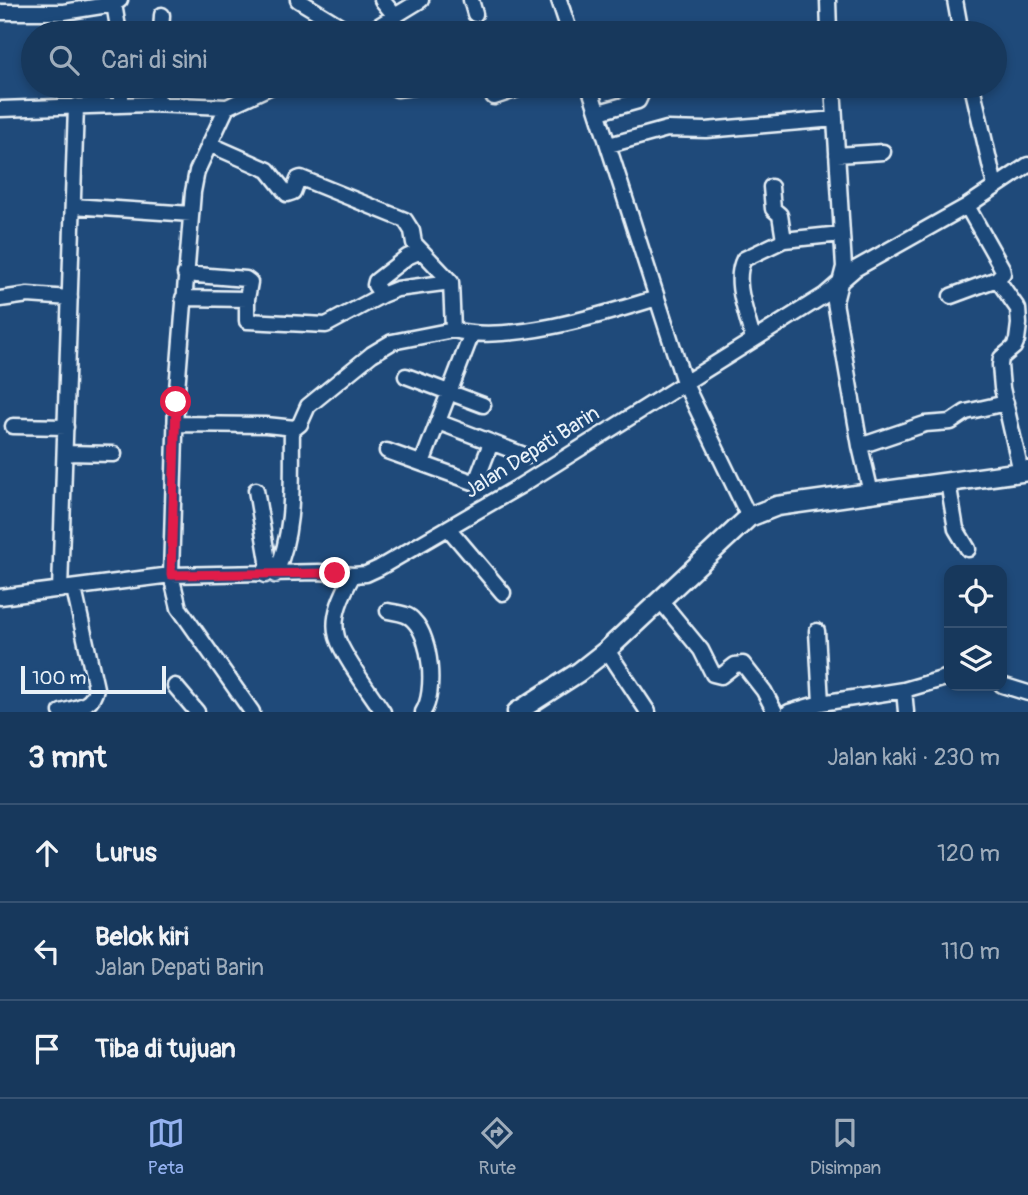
<!DOCTYPE html>
<html lang="id">
<head>
<meta charset="utf-8">
<style>
  :root { --surface:#17385c; --page:#244365; --text:#f1f3f6; --muted:#9eacbb; --line:#365272; --accent:#95b2f1 }
  body { margin:0; font-family:Pangolin,sans-serif; background:var(--page); color:var(--text) }
  .controls { position:absolute; right:21px; bottom:21px; display:grid; overflow:hidden; border-radius:14px; box-shadow:0 4px 10px #0003 }
  .controls button { width:63px; height:63px; display:grid; place-items:center; padding:0; border:0; border-bottom:2px solid var(--line); background:var(--surface); color:var(--text); font:35px sans-serif }
  .scale { position:absolute; left:21px; bottom:18px; width:145px; box-sizing:border-box; padding-left:7px; border:4px solid #e8f1f8; border-top:0; font-size:19px; line-height:24px; white-space:nowrap; color:#e8f1f8; -webkit-text-stroke:5px #1f4a7a; paint-order:stroke }
  .stop { position:absolute; width:21px; height:21px; margin:-16px; border:5px solid #e11d48; border-radius:50%; background:#fff }
  .stop.end { background:#e11d48; border-color:#fff; box-shadow:0 2px 7px #0008 }
  .list { margin:0; padding:0; list-style:none }
  h2 { display:flex; justify-content:space-between; align-items:center; height:91px; margin:0; padding:0 28px; font-size:30px }
  h2 small { font-size:23px; font-weight:400; color:var(--muted) }
  .list li { display:grid; grid-template-columns:46px 1fr auto; gap:21px; align-items:center; box-sizing:border-box; height:98px; padding:0 28px; border-top:2px solid var(--line) }
  .list b { display:block; font-size:26px; white-space:nowrap }
  .list p { margin:0; font-size:23px; white-space:nowrap; color:var(--muted) }
  .list em { font-size:23px; font-style:normal; color:var(--muted) }
  .icon { flex:none; width:38px; height:38px; fill:none; stroke:currentColor; stroke-width:2; stroke-linecap:round; stroke-linejoin:round }
  .map { position:relative; flex:none; width:1028px; height:712px; overflow:hidden }
  .search { position:absolute; background:var(--surface); box-shadow:0 4px 10px #0003; left:21px; right:21px; top:21px; height:77px; display:flex; align-items:center; gap:18px; box-sizing:border-box; padding:0 24px; border-radius:38px; color:var(--muted); font-size:26px }
  .sheet { height:385px; background:var(--surface) }
  nav { display:flex; justify-content:space-around; align-items:center; box-sizing:border-box; height:98px; border-top:2px solid var(--line); background:var(--surface); font-size:19px; color:var(--muted) }
  nav a { display:grid; justify-items:center; gap:4px }
  nav .on { color:var(--accent) }
  .map>svg:first-child { display:block }
  .lines { fill:none; stroke-linecap:round; stroke-linejoin:round }
  .minor-casing { stroke:#e8f1f8; stroke-width:19 }
  .major-casing { stroke:#e8f1f8; stroke-width:23 }
  .minor { stroke:#1f4a7a; stroke-width:14 }
  .major { stroke:#1f4a7a; stroke-width:18 }
  .route { stroke:#e11d48; stroke-width:9 }
  .labels { text-anchor:middle; dominant-baseline:central; stroke-width:6; stroke-linejoin:round; paint-order:stroke }
  .street-label { font-size:21px; fill:#e8f1f8; stroke:#1f4a7a }
</style>
</head>
<body>
<div class="map">
<svg width="1028" height="712" viewBox="0 0 1028 712">
  <rect width="100%" height="100%" fill="#1f4a7a"/>
  <filter id="ink" filterUnits="userSpaceOnUse"><feTurbulence type="fractalNoise" baseFrequency=".0143" numOctaves="2"/><feDisplacementMap in="SourceGraphic" scale="14" xChannelSelector="R" yChannelSelector="G"/><feConvolveMatrix kernelMatrix="1 2 1 2 8 2 1 2 1" color-interpolation-filters="sRGB"/></filter>
  <g filter="url(#ink)">
    <g class="lines">
      <defs>
        <path id="minor" d="M 298,0 L 352,33
          M 382,0 L 395,16
          M 471,0 L 475,14
          M 559,0 L 570,33
          M 828,0 L 829,33
          M 955,0 L 961,33
          M 0,12 L 64,12 L 114,4
          M 119,33 L 114,4 L 120,0
          M 161,33 L 162,15
          M 367,33 L 421,0
          M 391,86 L 397,89 L 421,86
          M 484,86 L 494,97 L 527,86
          M 589,86 L 684,382 L 749,517
          M 833,86 L 844,267 L 835,302 L 860,446 L 871,493
          M 972,86 L 995,186
          M 157,104 L 158,86
          M 121,105 L 121,86
          M 227,107 L 197,171 L 193,192 L 176,402 L 171,575 L 179,608 L 252,712
          M 0,109 L 149,104 L 227,107 L 272,86
          M 599,112 L 638,101 L 645,86
          M 609,145 L 667,129 L 706,130 L 835,119
          M 837,155 L 883,152
          M 771,187 L 773,209 L 780,215 L 784,240
          M 73,206 L 191,214
          M 185,274 L 246,279 L 250,282 L 247,299
          M 997,279 L 1018,309 L 1019,324 L 1017,340 L 1014,347 L 1001,358 L 1000,365 L 1002,388 L 1021,472
          M 382,295 L 397,289 L 451,282
          M 951,296 L 997,279 L 1003,273 L 1002,268 L 967,206
          M 183,298 L 247,299 L 247,321 L 326,325 L 382,295 L 375,285 L 376,281 L 407,257 L 421,251
          M 0,299 L 28,295 L 70,298
          M 453,330 C 510,344 602,315 657,298
          M 753,340 C 748,316 732,282 744,259 L 784,240 L 841,234
          M 406,376 L 483,405
          M 438,422 L 527,456
          M 175,424 L 266,425 L 295,428 L 300,424 L 308,406 L 372,354 L 392,342 L 453,330 L 451,282 L 414,243 L 412,231 L 405,220 L 301,178 L 298,179 L 293,192 L 287,194 L 268,170 L 209,144
          M 13,426 L 66,427
          M 860,446 L 925,424 L 951,422 L 966,412 L 1006,403
          M 387,451 L 473,482 L 477,479 L 491,443
          M 66,453 L 114,454
          M 422,463 L 472,333
          M 948,482 L 956,529 L 968,549
          M 256,490 L 268,561 L 265,575
          M 448,528 L 503,593
          M 275,575 C 296,529 291,478 292,428
          M 353,575 C 343,593 331,616 337,637 C 342,655 372,695 383,712
          M 60,590 L 76,106
          M 0,597 L 171,575 L 319,572 L 353,575 L 366,574 L 379,568 L 520,486 L 825,295 L 855,269 L 967,206 L 1028,165
          M 660,600 L 701,650 L 713,674 L 721,676 L 735,665 L 743,664 L 764,691 L 775,712
          M 388,611 C 397,613 408,613 414,621 C 431,638 436,692 423,712
          M 817,631 L 821,703
          M 607,650 L 648,712
          M 1002,685 L 1028,693
          M 175,686 L 197,712
          M 904,690 L 906,712
          M 61,712 C 77,707 93,707 96,688 L 74,589
          M 789,712 L 821,703 L 904,690 L 949,677"/>
        <path id="major" d="M 517,712 L 579,672 L 607,650 L 749,517 L 777,506 L 1028,471"/>
      </defs>
      <use href="#minor" class="minor-casing"/>
      <use href="#major" class="major-casing"/>
      <use href="#minor" class="minor"/>
      <use href="#major" class="major"/>
    </g>
  </g>
  <g class="lines" filter="url(#ink)">
    <path class="route" d="M 176,402 L 171,575 L 335,573"/>
  </g>
  <g class="labels">
    <g class="street-label">
      <text transform="translate(532 452) rotate(-32)">Jalan Depati Barin</text>
    </g>
  </g>
</svg>
<div class="controls">
<button><svg class="icon" aria-label="locate" viewBox="0 0 24 24"><circle cx="12" cy="12" r="6"/><path d="M12 2v4M12 18v4M2 12h4M18 12h4"/></svg></button>
<button><svg class="icon" aria-label="layers" viewBox="0 0 24 24"><path d="M12 4l9 5-9 5-9-5zM3 14l9 5 9-5"/></svg></button>
</div>
<div class="scale">100 m</div>
<div class="stop" style="left:176px;top:402px"></div>
<div class="stop end" style="left:335px;top:573px"></div>
<div class="search"><svg class="icon" aria-label="search" viewBox="0 0 24 24"><circle cx="10" cy="10" r="6"/><path d="M15 15l6 6"/></svg>Cari di sini</div>
</div>
<section class="sheet">
<h2>3 mnt<small>Jalan kaki · 230 m</small></h2>
<ul class="list">
<li><svg class="icon" aria-label="ahead" viewBox="0 0 24 24"><path d="M12 20V5M6 11l6-6 6 6"/></svg><div><b>Lurus</b></div><em>120 m</em></li>
<li><svg class="icon" aria-label="left" viewBox="0 0 24 24"><path d="M17 20v-9H6M10 6l-5 5 5 5"/></svg><div><b>Belok kiri</b><p>Jalan Depati Barin</p></div><em>110 m</em></li>
<li><svg class="icon" aria-label="arrive" viewBox="0 0 24 24"><path d="M6 21V4h12l-3 4 3 4H6"/></svg><div><b>Tiba di tujuan</b></div></li>
</ul>
</section>
<nav>
<a class="on"><svg class="icon" aria-label="map" viewBox="0 0 24 24"><path d="M3 6l6-2 6 2 6-2v14l-6 2-6-2-6 2zM9 4v14M15 6v14"/></svg>Peta</a>
<a><svg class="icon" aria-label="directions" viewBox="0 0 24 24"><path d="M12 3l9 9-9 9-9-9zM9 14v-3h6M13 9l2 2-2 2"/></svg>Rute</a>
<a><svg class="icon" aria-label="saved" viewBox="0 0 24 24"><path d="M7 4h10v16l-5-4-5 4z"/></svg>Disimpan</a>
</nav>
</body>
</html>
